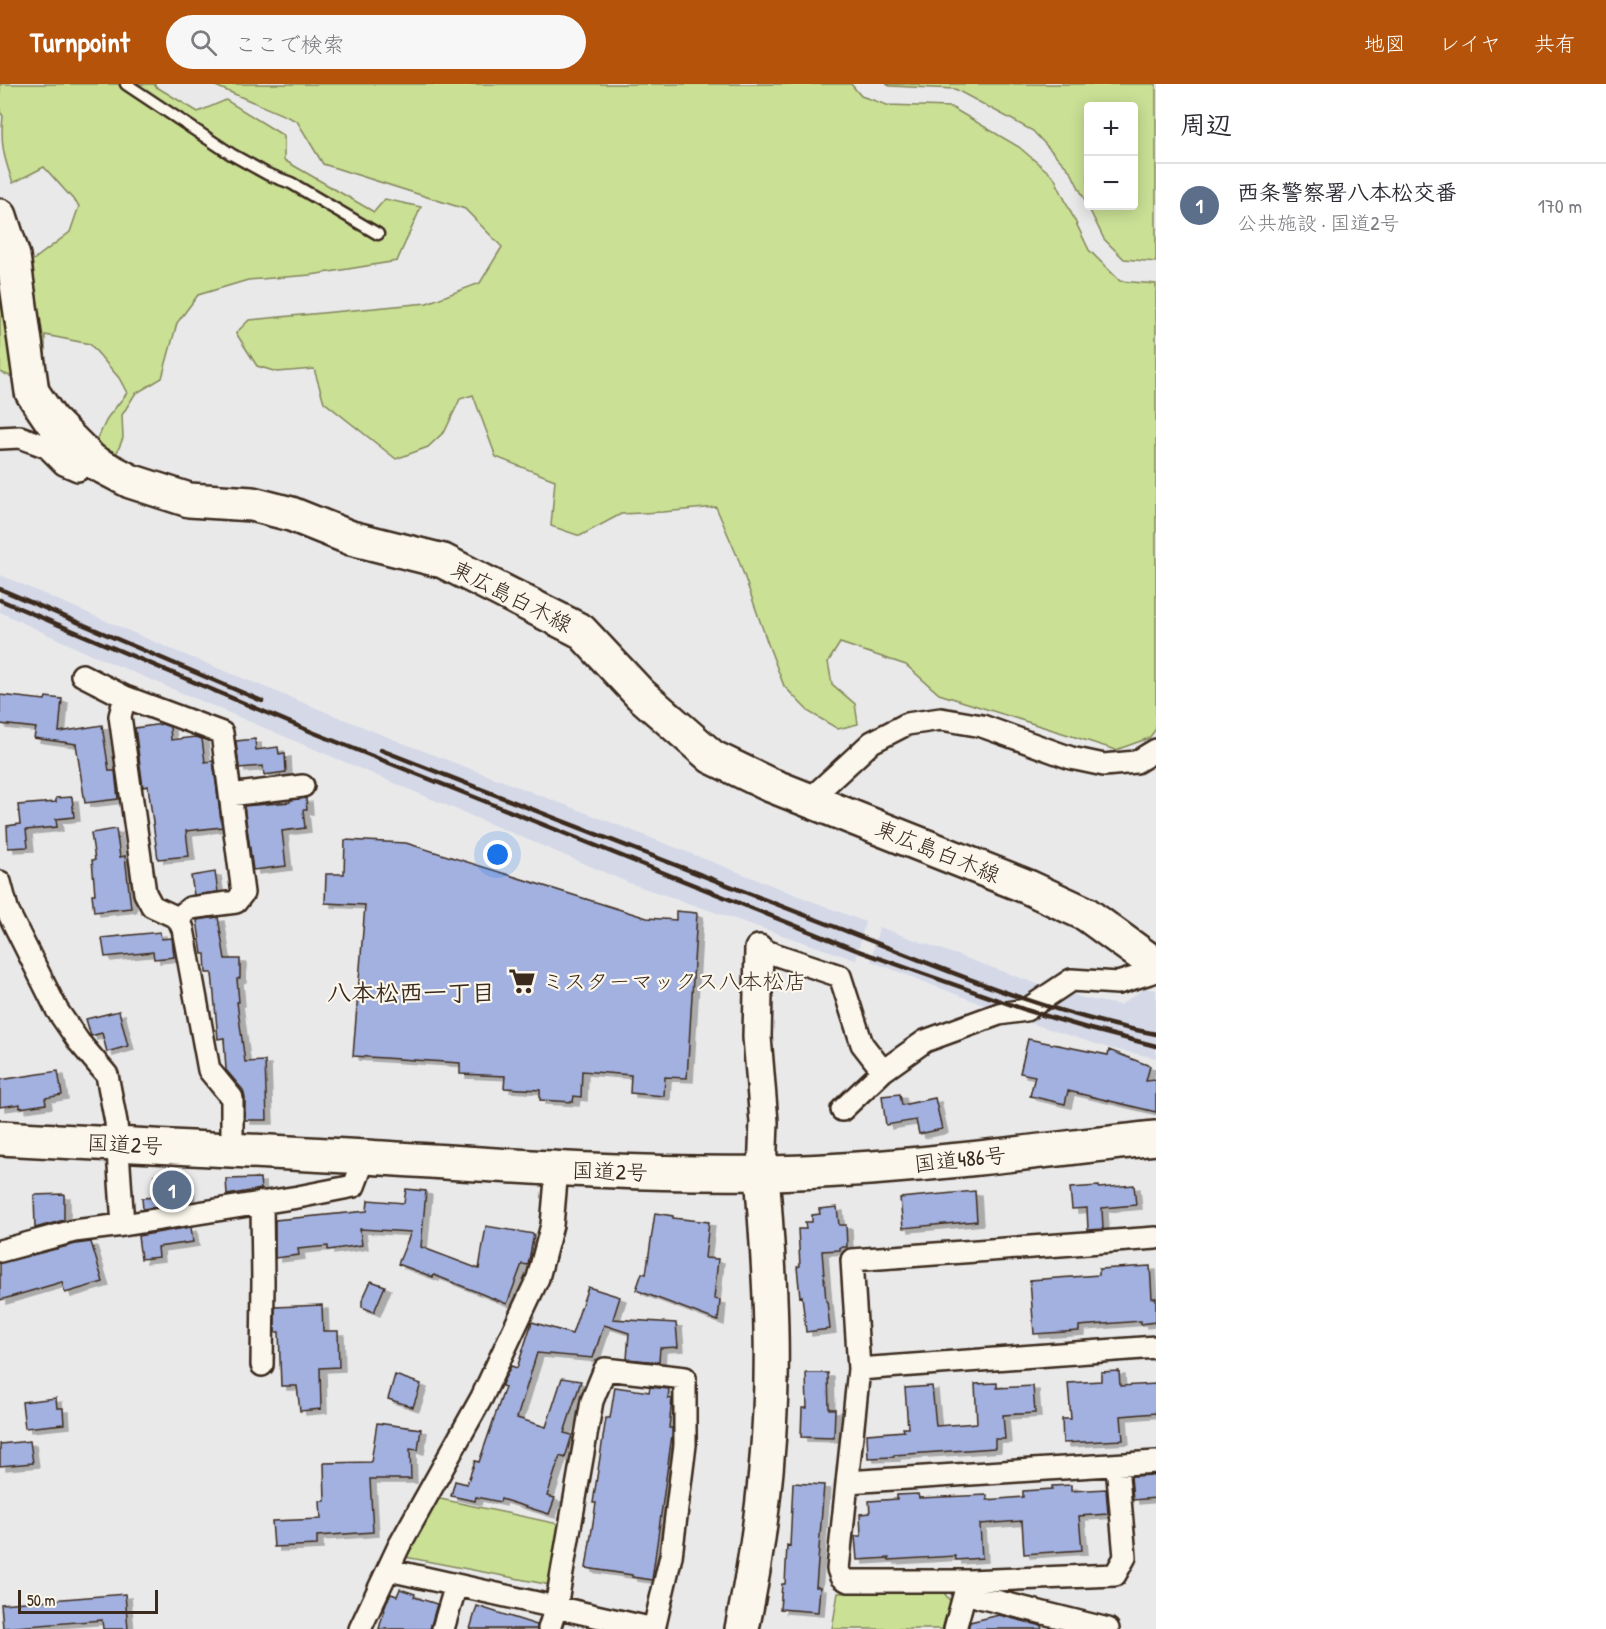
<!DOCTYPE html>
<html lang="ja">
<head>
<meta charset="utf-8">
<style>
  :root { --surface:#fff; --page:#f7f7f7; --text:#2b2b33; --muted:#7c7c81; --line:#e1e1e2; --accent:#b45309 }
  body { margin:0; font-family:"Patrick Hand","Klee One",sans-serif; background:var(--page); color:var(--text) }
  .controls { position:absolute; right:18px; top:18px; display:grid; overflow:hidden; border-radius:6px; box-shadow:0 3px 15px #0003 }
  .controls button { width:54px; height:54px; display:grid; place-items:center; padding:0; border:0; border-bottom:2px solid var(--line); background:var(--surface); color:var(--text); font:30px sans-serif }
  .scale { position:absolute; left:18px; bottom:15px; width:140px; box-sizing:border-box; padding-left:6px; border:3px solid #3b2a1e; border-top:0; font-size:16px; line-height:21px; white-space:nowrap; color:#3b2a1e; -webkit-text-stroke:4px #fbf7ec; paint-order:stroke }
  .you { position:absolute; left:498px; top:771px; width:21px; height:21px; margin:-15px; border:4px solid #fff; border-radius:50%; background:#1a73e8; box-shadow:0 0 0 9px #1a73e833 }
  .badge { display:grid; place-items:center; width:39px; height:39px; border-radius:50%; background:var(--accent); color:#fff; font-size:20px; font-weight:700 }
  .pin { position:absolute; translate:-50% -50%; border:3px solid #fff; box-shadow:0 2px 6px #0006 }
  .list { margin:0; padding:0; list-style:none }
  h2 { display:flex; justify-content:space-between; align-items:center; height:78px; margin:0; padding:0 24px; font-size:26px }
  h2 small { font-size:20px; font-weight:400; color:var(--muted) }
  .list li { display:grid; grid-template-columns:39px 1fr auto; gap:18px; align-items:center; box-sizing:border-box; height:84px; padding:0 24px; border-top:2px solid var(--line) }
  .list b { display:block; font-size:22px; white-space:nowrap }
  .list p { margin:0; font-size:20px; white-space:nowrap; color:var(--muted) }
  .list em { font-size:20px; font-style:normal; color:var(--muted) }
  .icon { flex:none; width:33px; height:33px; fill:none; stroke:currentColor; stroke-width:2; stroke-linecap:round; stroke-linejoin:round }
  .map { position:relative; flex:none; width:1156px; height:1545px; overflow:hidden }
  header { display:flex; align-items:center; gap:36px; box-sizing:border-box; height:84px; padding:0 30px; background:var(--accent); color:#fff }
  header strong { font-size:28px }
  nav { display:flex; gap:33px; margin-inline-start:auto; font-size:21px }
  .search { width:420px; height:54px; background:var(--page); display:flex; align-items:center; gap:15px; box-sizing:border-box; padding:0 21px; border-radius:33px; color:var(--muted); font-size:22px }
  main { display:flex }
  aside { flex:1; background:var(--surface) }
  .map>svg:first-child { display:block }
  .built { fill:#d4d8e7 }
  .green { fill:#cae095; stroke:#82855a; stroke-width:1.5; fill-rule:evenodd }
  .building { fill:#a2b1e0; stroke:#3b2a1e; stroke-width:1.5; filter:url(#shadow) }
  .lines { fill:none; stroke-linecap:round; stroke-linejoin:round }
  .service-casing { stroke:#3b2a1e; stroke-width:15 }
  .minor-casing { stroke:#3b2a1e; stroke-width:26 }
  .tertiary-casing { stroke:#3b2a1e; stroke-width:32 }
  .primary-casing { stroke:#3b2a1e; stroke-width:38 }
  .trunk-casing { stroke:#3b2a1e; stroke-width:38 }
  .service { stroke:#fbf7ec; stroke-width:10 }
  .minor { stroke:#fbf7ec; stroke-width:21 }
  .tertiary { stroke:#fbf7ec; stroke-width:27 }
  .primary { stroke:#fbf7ec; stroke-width:33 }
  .trunk { stroke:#fbf7ec; stroke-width:33 }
  .rail { stroke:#3b2a1e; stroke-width:4.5 }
  .labels { text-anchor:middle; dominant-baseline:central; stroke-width:4.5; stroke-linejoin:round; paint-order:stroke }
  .street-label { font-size:22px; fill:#3b2a1e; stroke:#fbf7ec }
  .poi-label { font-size:22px; fill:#3b2a1e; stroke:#fbf7ec; text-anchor:start }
  .neighbourhood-label { font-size:24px; font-weight:bold; fill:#3b2a1e; stroke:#fbf7ec }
</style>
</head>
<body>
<header>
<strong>Turnpoint</strong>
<div class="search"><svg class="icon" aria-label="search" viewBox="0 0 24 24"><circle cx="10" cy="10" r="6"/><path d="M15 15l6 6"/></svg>ここで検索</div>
<nav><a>地図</a><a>レイヤ</a><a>共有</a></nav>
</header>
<main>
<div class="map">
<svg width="1156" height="1545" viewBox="0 0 1156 1545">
  <defs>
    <filter id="shadow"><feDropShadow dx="6" dy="4" stdDeviation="0" flood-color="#0004"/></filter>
  </defs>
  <rect width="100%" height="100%" fill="#e9e9ea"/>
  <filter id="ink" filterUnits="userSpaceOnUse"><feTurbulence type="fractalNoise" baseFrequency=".0167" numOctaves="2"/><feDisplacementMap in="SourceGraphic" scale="12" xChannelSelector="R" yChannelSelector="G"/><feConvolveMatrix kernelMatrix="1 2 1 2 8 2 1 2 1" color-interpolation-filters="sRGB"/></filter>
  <g filter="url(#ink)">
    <path class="built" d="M 0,491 L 173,566 L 400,658 L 623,743 L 865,838 L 856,876 L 632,800 L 81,566 L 0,528 Z
      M 879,843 L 1040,901 L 1087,915 L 1120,921 L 1145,904 L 1156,906 L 1156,974 L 1109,964 L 1030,939 L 871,877 Z"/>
    <path class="green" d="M 0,0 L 155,0 L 155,2 L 198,28 L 226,16 L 284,52 L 284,76 L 374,128 L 385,115 L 421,123 L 397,177 L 311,191 L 248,196 L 198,211 L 177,239 L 162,294 L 135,310 L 122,331 L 123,354 L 115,373 L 96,358 L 108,333 L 127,309 L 119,294 L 90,260 L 45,251 L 45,282 L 41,282 L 28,180 L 70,148 L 79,122 L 44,83 L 13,99 C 4,74 0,60 3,32 L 0,28 Z
      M 211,0 L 851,0 L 861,12 L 887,21 L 951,23 L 1019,63 L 1054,93 L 1089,166 L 1120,197 L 1156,200 L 1156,645 L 1149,654 L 1116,666 L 939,610 L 906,581 L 840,559 L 828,578 L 832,600 L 855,620 L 858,640 L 838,645 L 809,628 L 784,602 L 768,560 L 738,474 L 716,423 L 663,428 L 621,430 L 580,452 L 551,442 L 555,396 L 496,373 L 473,311 L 460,315 L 445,347 L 428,363 L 396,375 L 324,318 L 314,285 L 277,288 L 257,282 L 236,249 L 249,236 L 427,219 L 480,199 L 502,163 L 465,125 L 323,80 L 297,37 Z
      M 886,0 L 1156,0 L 1156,178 L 1124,175 L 1104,155 L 1071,88 L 1033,47 L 955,5 L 890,2 ZM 1088,22 L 1134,22 L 1134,122 L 1088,122 Z
      M 0,190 L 15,294 L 0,288 Z
      M 431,1413 L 563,1441 L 551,1501 L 405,1473 Z
      M 941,1505 L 951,1518 L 943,1545 L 832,1545 L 838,1509 Z"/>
    <path class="building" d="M 0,611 L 45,616 L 46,613 L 62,615 L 59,648 L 102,641 L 109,687 L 115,687 L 118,715 L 85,719 L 76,660 L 34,654 L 36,644 L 0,640 Z
      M 162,640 L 170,643 L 171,656 L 195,653 L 202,655 L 205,678 L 213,677 L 222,743 L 186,747 L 189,772 L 158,775 L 148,702 L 143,703 L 135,644 Z
      M 255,655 L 256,666 L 278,663 L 279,670 L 285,669 L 286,688 L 264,691 L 263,682 L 239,684 L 236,657 Z
      M 72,713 L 74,733 L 56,735 L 57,743 L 26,746 L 28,763 L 8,764 L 7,742 L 20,740 L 18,721 L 56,718 L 56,714 Z
      M 306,714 L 307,726 L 303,726 L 305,744 L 282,747 L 286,782 L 253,786 L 244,722 L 290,718 L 290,716 Z
      M 116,745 L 120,773 L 125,772 L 131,824 L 94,828 L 92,810 L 95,810 L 92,776 L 95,776 L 91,749 Z
      M 345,756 L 406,759 L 647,834 L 676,836 L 676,827 L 697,829 L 687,994 L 665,993 L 664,1012 L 630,1009 L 631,991 L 582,987 L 581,1013 L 574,1012 L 573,1018 L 540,1016 L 540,1006 L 504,1004 L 505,992 L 460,990 L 460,979 L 353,972 L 365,821 L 325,819 L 326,790 L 344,790 Z
      M 215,788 L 218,808 L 194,811 L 191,792 Z
      M 218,833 L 225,875 L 240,875 L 240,894 L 237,895 L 239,918 L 237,918 L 245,978 L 265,977 L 267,1036 L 245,1036 L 245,1014 L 243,1006 L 226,986 L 224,954 L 218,955 L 212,889 L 206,889 L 205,870 L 202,870 L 197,836 Z
      M 160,848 L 161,855 L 172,854 L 174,873 L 154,875 L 153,868 L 105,873 L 102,854 Z
      M 119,927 L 128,962 L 107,968 L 102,949 L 91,952 L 86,935 Z
      M 1028,955 L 1108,971 L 1109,966 L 1150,982 L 1146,997 L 1156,996 L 1156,1028 L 1068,1007 L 1065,1020 L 1030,1012 L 1035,992 L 1020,989 Z
      M 58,987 L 62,1011 L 45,1014 L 46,1020 L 20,1024 L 20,1020 L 0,1023 L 0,996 Z
      M 900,1010 L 902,1021 L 935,1014 L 942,1045 L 919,1050 L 916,1036 L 886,1041 L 882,1012 Z
      M 170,1090 L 171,1099 L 188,1097 L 189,1117 L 143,1125 L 142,1114 L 156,1113 L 154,1091 Z
      M 260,1094 L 261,1105 L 227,1111 L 226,1095 Z
      M 1134,1101 L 1136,1121 L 1102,1124 L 1103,1145 L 1088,1146 L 1087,1124 L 1072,1125 L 1070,1104 L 1099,1102 L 1099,1104 Z
      M 406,1105 L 426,1107 L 421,1163 L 479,1185 L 486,1142 L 534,1150 L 528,1181 L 522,1180 L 507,1220 L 434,1191 L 433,1193 L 398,1180 L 411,1148 L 360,1145 L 362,1161 L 328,1166 L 328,1162 L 298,1165 L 299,1171 L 275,1174 L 275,1136 L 367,1127 L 368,1116 L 404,1119 Z
      M 975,1107 L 977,1137 L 903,1144 L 900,1114 Z
      M 64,1110 L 64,1136 L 35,1144 L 34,1111 Z
      M 837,1123 L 839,1141 L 846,1141 L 847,1163 L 840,1163 L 840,1166 L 822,1167 L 826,1217 L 827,1217 L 830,1245 L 806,1248 L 802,1212 L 800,1213 L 797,1183 L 800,1182 L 798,1145 L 806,1145 L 805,1138 L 812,1138 L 812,1131 L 820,1130 L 819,1125 Z
      M 655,1129 L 673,1132 L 673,1134 L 709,1138 L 705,1174 L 718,1175 L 714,1215 L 720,1216 L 718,1237 L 636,1206 L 642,1189 L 646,1190 Z
      M 191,1143 L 193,1158 L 158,1163 L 159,1173 L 141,1175 L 138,1152 Z
      M 91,1158 L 103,1198 L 65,1209 L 62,1198 L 0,1216 L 0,1179 L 76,1160 Z
      M 1150,1182 L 1152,1214 L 1156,1214 L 1156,1238 L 1141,1240 L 1141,1237 L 1079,1242 L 1079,1247 L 1034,1250 L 1030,1196 L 1099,1191 L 1099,1185 Z
      M 371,1197 L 385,1202 L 374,1228 L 362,1223 L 362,1217 Z
      M 588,1203 L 620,1213 L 613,1235 L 676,1239 L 678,1263 L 660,1264 L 659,1278 L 627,1275 L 629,1249 L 604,1241 L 593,1274 L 537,1269 L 517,1334 L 546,1343 L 562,1294 L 581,1297 L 564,1349 L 572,1351 L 565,1374 L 560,1372 L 547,1412 L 555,1414 L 549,1430 L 501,1415 L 500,1418 L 476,1413 L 475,1417 L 451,1412 L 455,1397 L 467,1400 L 475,1377 L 479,1378 L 505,1303 L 502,1302 L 502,1300 L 511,1282 L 517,1284 L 532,1238 L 572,1250 Z
      M 322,1221 L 323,1247 L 338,1247 L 339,1283 L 320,1284 L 321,1325 L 300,1327 L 297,1302 L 281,1302 L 279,1248 L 275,1248 L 275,1223 Z
      M 1119,1287 L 1120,1302 L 1156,1300 L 1156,1329 L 1121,1332 L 1123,1356 L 1063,1359 L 1062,1335 L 1071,1335 L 1068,1299 L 1101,1297 L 1101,1288 Z
      M 806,1289 L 828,1289 L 829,1325 L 835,1325 L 834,1354 L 801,1353 L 802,1324 L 807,1324 Z
      M 395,1291 L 421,1300 L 413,1323 L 388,1315 Z
      M 997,1299 L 997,1304 L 1033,1302 L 1035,1329 L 1003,1331 L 1005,1355 L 995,1355 L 995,1364 L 894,1371 L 894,1373 L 868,1374 L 867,1350 L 904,1347 L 903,1344 L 908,1344 L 905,1304 L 932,1302 L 936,1342 L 977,1339 L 975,1300 Z
      M 615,1303 L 649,1308 L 650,1303 L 669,1305 L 668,1314 L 672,1315 L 669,1344 L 672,1344 L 672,1351 L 652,1496 L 632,1493 L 632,1491 L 586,1484 L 596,1419 L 593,1419 L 606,1334 L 610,1334 Z
      M 56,1314 L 57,1324 L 63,1324 L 64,1340 L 25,1344 L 22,1318 Z
      M 377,1339 L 421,1345 L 418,1366 L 410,1365 L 411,1395 L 370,1395 L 373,1448 L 317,1452 L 317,1461 L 274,1463 L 272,1437 L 321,1435 L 320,1417 L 325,1417 L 324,1379 L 371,1378 Z
      M 30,1357 L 33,1379 L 0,1382 L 0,1360 Z
      M 1156,1391 L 1156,1414 L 1133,1416 L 1131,1392 Z
      M 793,1399 L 824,1401 L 816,1503 L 820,1503 L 818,1528 L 780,1525 L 782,1500 L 785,1500 L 787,1461 L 790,1462 Z
      M 1071,1401 L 1071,1407 L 1106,1405 L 1108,1430 L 1079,1432 L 1082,1466 L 1024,1470 L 1022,1437 L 980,1440 L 982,1474 L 956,1476 L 955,1472 L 889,1476 L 889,1474 L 857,1476 L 855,1452 L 861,1452 L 860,1430 L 870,1429 L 869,1417 L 897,1415 L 897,1411 L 918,1410 L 919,1414 L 987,1411 L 987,1416 L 1023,1413 L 1023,1407 L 1052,1405 L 1052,1402 Z
      M 400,1505 L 415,1510 L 414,1513 L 437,1520 L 430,1545 L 379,1545 L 386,1519 L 391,1510 L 397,1512 Z
      M 125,1510 L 128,1545 L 103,1545 L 102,1536 L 3,1544 L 1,1520 Z
      M 477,1522 L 537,1541 L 537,1545 L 470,1545 Z
      M 999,1531 L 1042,1542 L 1041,1545 L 968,1545 L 970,1538 Z"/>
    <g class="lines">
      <defs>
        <path id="service" d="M 126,0 L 231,70 L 267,90 L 291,99 L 378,150"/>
        <path id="minor" d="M 0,354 L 20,353 L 47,363 L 64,380 L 78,386 L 92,377
          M 82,591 L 125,613 L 222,649 L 243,809 L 236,818 L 190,824 L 178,834
          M 125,613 L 120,632 L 145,809 L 152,822 L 178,834 L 183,845 L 209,986 L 232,1014 L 232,1065
          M 230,711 L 303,702
          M 809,716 L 872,658 L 907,640 L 941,635 L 982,642 L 1071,674 L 1104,681 L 1136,678 L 1156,666
          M 0,798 L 8,828 L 57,926 L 79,958 L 107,991 L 116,1038 L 123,1141
          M 759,865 L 840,892 L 862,960 L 883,987
          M 842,1026 L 883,987 L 925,957 L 999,930 L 1026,926 L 1071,896 L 1118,899 L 1156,887
          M 262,1118 L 263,1197 L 262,1281
          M 0,1167 L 74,1147 L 123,1141 L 298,1113 L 354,1102 L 365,1073
          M 859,1285 L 1156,1263
          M 1117,1381 L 1125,1473 L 1115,1491 L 968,1497 L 848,1497 L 841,1493 L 838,1485 L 859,1285 L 852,1176 L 1156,1154
          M 847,1398 L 1156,1378
          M 389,1486 L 654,1545
          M 968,1497 L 979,1513 L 1108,1545
          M 360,1545 L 399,1462 L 482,1313 L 538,1194 L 552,1141 L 557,1085
          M 443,1545 L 456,1501
          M 549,1545 L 556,1523 L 592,1317 L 605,1285 L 685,1294 L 685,1361 L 671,1472 L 654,1545
          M 955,1545 L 968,1497"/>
        <path id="tertiary" d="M 759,865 L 757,953 L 764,1038 L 762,1089"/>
        <path id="primary" d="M 0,132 L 13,172 L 32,308 L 51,336 L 92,377 L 130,397 L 189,416 L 252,420 L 291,430 L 351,454 L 443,477 L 581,547 L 640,610 L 712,673 L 768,700 L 1028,803 L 1086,830 L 1156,881"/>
        <path id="trunk" d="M 0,1054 C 122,1060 244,1066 366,1073 C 498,1081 630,1091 762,1089 C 894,1087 1025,1068 1156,1054
          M 742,1545 C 757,1473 767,1400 770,1327 C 774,1248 768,1168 762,1089"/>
      </defs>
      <use href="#service" class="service-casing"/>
      <use href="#minor" class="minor-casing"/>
      <use href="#tertiary" class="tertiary-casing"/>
      <use href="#primary" class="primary-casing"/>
      <use href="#trunk" class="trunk-casing"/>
      <use href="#service" class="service"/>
      <use href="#minor" class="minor"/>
      <use href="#tertiary" class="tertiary"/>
      <use href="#primary" class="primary"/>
      <use href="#trunk" class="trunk"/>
      <path class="rail" d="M 0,505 L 262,617
        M 0,516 L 312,648 L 856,866 L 1026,926 L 1090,945 L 1156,962
        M 381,666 C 533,726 686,785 838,844 C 942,884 1046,930 1156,950"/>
    </g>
  </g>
  <defs>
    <symbol id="supermarket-bare" viewBox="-9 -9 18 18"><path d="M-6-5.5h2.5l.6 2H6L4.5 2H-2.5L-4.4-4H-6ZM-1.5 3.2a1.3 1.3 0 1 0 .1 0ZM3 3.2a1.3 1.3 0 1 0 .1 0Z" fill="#3b2a1e" stroke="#fbf7ec" stroke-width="2.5" paint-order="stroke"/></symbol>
  </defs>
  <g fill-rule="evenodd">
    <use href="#supermarket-bare" x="503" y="878" width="38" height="38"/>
  </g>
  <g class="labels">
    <g class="street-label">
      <text transform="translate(512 512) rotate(27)">東広島白木線</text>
      <text transform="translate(938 767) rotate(22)">東広島白木線</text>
      <text transform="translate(125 1060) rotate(3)">国道2号</text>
      <text transform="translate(960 1075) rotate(-6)">国道486号</text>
      <text transform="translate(610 1087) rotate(2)">国道2号</text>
    </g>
    <g class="poi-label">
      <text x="542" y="897">ミスターマックス八本松店</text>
    </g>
    <g class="neighbourhood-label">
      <text x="411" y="908">八本松西一丁目</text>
    </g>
  </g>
</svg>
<div class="controls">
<button>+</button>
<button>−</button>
</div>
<div class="scale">50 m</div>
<div class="you"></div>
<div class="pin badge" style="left:172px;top:1106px;background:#5c6f8a">1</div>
</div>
<aside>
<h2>周辺<small></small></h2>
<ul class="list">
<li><span class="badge" style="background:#5c6f8a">1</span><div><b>西条警察署八本松交番</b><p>公共施設 · 国道2号</p></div><em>170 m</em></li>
</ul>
</aside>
</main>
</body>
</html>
